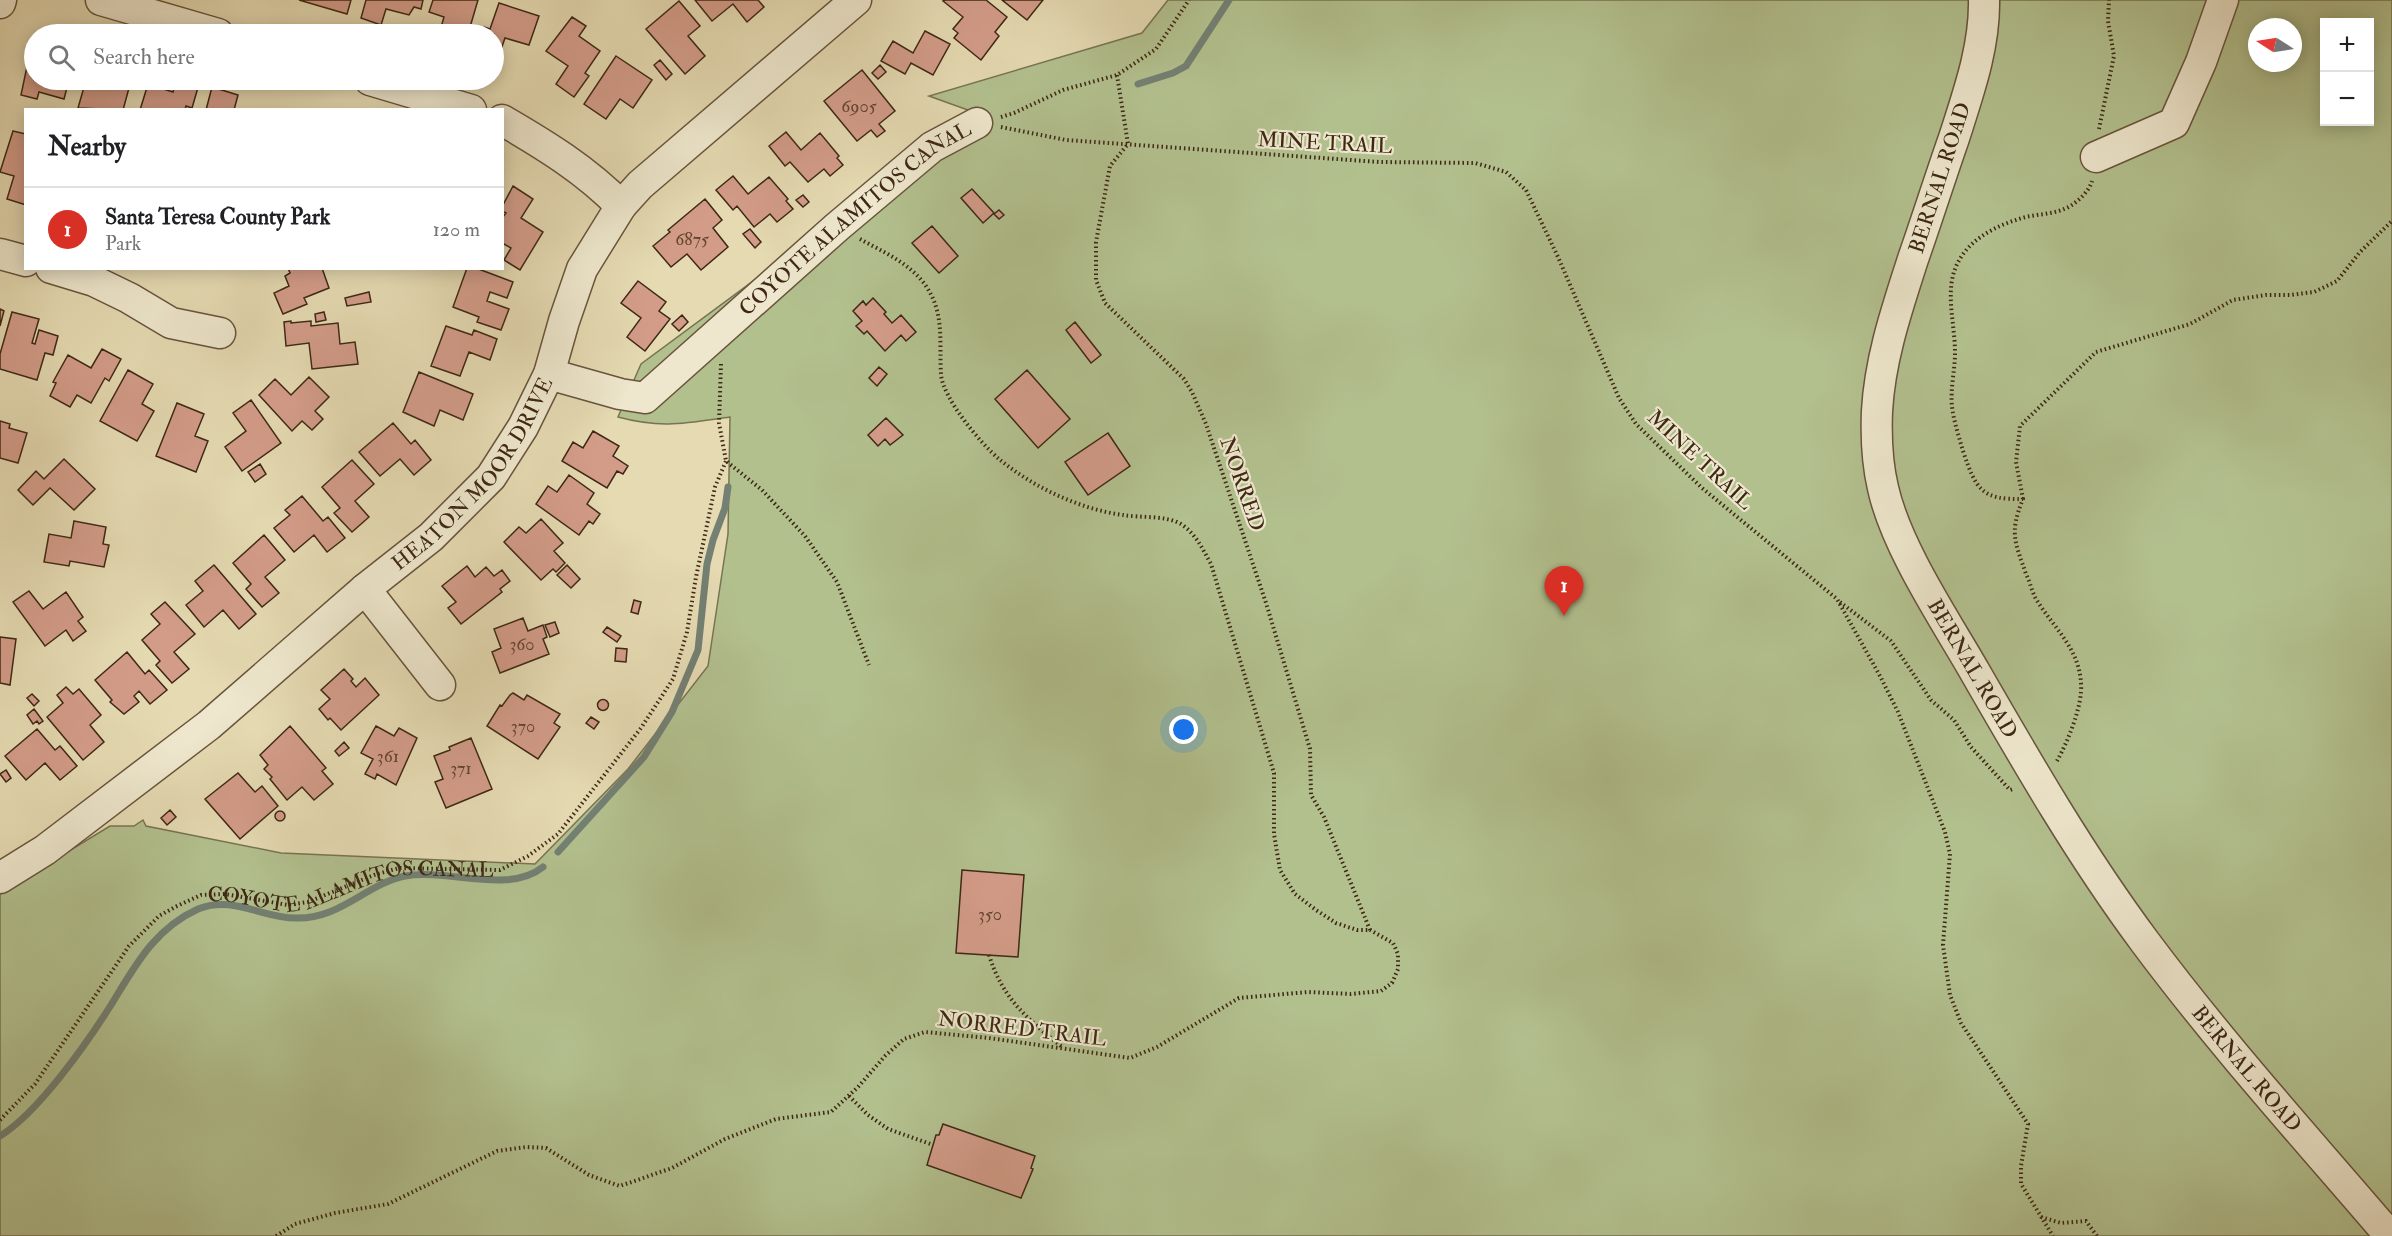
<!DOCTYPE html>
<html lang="en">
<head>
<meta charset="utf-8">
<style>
  :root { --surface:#fff; --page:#f2f2f2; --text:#202124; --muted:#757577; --line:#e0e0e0; --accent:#d93025 }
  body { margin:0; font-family:"IM FELL Double Pica",serif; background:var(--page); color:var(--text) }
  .controls { position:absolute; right:18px; top:18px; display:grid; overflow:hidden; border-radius:0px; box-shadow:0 3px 15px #0003 }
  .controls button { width:54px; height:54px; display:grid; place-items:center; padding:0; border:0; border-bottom:2px solid var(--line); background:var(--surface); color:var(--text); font:30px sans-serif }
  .compass { position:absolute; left:2248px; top:18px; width:54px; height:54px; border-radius:50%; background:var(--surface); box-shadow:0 3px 15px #0003; rotate:282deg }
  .you { position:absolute; left:1184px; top:730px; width:21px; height:21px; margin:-15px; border:4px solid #fff; border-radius:50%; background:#1a73e8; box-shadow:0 0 0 9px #1a73e833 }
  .badge { display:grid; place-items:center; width:39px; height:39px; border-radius:50%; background:var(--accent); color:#fff; font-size:20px; font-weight:700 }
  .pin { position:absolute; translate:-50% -50px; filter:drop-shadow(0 2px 3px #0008) }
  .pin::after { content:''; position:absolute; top:32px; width:21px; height:18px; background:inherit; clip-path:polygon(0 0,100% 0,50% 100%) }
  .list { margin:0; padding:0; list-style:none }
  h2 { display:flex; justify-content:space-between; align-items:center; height:78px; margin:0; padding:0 24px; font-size:26px }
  h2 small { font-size:20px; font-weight:400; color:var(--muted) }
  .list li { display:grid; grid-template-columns:39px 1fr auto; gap:18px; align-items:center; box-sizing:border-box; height:84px; padding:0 24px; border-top:2px solid var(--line) }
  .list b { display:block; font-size:22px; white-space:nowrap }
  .list p { margin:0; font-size:20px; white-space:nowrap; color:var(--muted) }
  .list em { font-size:20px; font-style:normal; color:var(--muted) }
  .icon { flex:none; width:33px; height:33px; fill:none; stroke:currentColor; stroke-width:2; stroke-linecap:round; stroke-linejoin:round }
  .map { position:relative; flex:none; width:2392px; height:1236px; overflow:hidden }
  .search { position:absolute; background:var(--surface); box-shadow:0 3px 15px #0003; left:24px; top:24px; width:480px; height:66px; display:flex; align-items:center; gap:15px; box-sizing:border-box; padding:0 21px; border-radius:33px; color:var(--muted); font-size:22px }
  .panel { position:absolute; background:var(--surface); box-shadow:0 3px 15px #0003; left:24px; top:108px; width:480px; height:162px; border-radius:0px }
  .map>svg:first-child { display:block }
  .green { fill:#b2c08e; stroke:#787452; stroke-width:1.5; fill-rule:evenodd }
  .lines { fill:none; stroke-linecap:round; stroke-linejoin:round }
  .stream { stroke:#738073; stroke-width:7 }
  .building { fill:#d39c89; stroke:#3e2815; stroke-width:1.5 }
  .minor-casing { stroke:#68543c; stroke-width:33 }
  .path { stroke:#3e2815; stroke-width:4; stroke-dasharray:1.5 3; stroke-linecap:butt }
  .minor { stroke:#eee7cd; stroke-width:30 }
  .labels { text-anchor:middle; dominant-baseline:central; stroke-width:4.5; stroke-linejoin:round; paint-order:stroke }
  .number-label { font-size:18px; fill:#634532 }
  .street-label { font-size:21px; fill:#3e2815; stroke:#eee7cd }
</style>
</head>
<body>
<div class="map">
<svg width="2392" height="1236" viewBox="0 0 2392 1236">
  <rect width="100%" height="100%" fill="#e5dab2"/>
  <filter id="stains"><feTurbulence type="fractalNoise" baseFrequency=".00333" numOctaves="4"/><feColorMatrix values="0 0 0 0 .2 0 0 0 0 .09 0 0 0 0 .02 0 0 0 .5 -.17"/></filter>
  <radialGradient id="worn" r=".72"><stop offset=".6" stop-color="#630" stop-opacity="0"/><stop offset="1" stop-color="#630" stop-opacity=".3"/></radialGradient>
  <path class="green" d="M 1168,0 L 2392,0 L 2392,1236 L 0,1236 L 0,893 L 110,826 L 134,826 L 143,820 L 146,826 L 281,853 L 535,864 L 628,769 L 708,666 L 728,534 L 730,417 C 687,423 662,429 618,417 L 641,364 L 979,114 L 929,96 L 1142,33 ZM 2324,22 L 2370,22 L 2370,122 L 2324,122 ZM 2257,27 L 2293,27 L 2293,63 L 2257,63 Z"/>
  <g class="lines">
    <path class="stream" d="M 1138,84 L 1173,73 L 1186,66 L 1229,0
      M 558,852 L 644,757 L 672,712 L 698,650 L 707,564 L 713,540 L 725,508 L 728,487
      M 0,1136 C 38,1113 87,1043 111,1005 C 135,966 154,929 198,909 C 233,895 261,918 296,918 C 341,919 366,884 405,876 C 448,868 508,895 543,867"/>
  </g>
  <path class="building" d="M 299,0 L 351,0 L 347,14 Z
    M 366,0 L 423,0 L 421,9 L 414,7 L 409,15 L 386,9 L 381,25 L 361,18 Z
    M 433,0 L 478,0 L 468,34 L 439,34 L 444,17 L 429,12 Z
    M 695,0 L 758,0 L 764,7 L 747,22 L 733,4 L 712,21 Z
    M 945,0 L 986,0 L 1007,17 L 995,32 L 999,36 L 981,60 L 954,38 L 958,33 L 953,29 L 963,17 L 943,1 Z
    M 1002,0 L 1043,0 L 1027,20 Z
    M 679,1 L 700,26 L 688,36 L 705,56 L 685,74 L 646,29 Z
    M 499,3 L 539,16 L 529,45 L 505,38 L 498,58 L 494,57 L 494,34 L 482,34 L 484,27 L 490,29 Z
    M 572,17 L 586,26 L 579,36 L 600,51 L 585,73 L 589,76 L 574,97 L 556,84 L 568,66 L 546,51 Z
    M 925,31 L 950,44 L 933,75 L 911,63 L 905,74 L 881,61 L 893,41 L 913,53 Z
    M 616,56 L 652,80 L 633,108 L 620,99 L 606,119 L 584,104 Z
    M 29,57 L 34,59 L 34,80 L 69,80 L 64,99 L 39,92 L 37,99 L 21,95 Z
    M 660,60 L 672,74 L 666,80 L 654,65 Z
    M 880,65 L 886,72 L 878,79 L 872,73 Z
    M 862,70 L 895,111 L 879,124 L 885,131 L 877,137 L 871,130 L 857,141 L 824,101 Z
    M 86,80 L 116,80 L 114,84 L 129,88 L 123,110 L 78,108 Z
    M 176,80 L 199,84 L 192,108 L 186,106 L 185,110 L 140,110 L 148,84 L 173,92 Z
    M 212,87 L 238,95 L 234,110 L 206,110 Z
    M 13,131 L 26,134 L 26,205 L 7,199 L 14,176 L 0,172 Z
    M 786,132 L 801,150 L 820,133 L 839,156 L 837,158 L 843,165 L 830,176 L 824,169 L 808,182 L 790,162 L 785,166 L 769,146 Z
    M 733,176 L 748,194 L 769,177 L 788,199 L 786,201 L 793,209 L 777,222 L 770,214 L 754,227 L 737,206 L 733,210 L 716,190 Z
    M 513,186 L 533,199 L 521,218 L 543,232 L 520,270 L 504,260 L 511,248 L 502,243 L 502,218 L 506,213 L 502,211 L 502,207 Z
    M 972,189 L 994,213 L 983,223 L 961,198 Z
    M 803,195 L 809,202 L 803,207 L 796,200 Z
    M 705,199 L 722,220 L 713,228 L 728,247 L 701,270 L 687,254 L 671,267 L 653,246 L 670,232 L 668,230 Z
    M 999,210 L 1004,215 L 999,219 L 994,214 Z
    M 932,226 L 958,256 L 939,273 L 912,243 Z
    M 750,229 L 761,242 L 755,248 L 743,234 Z
    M 288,268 L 322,268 L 329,288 L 304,298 L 307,304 L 283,314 L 274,293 L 289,286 L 285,276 L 290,273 Z
    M 467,268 L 476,268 L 513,282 L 507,298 L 490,292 L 487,301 L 509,309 L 501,330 L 477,322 L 479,317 L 453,307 Z
    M 638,281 L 666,302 L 659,311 L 670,319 L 645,351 L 627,337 L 641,318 L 621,303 Z
    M 369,292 L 371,302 L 347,306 L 345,298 Z
    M 873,298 L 886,312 L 884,314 L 892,323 L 901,315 L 916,332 L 906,341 L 901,335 L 885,351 L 867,331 L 864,334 L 856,326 L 862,321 L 853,311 L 863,301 L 866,305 Z
    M 0,309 L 4,311 L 0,326 Z
    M 12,312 L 39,319 L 32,343 L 35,344 L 39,330 L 58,336 L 53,355 L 45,353 L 37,380 L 0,369 L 0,354 Z
    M 324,312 L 326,320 L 316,322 L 315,314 Z
    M 682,315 L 688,322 L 679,331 L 672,324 Z
    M 291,321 L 291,323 L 311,321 L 311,326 L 338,323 L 340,344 L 355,342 L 358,364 L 312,369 L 309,343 L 286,346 L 284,322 Z
    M 1075,322 L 1101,355 L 1091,363 L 1066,330 Z
    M 446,326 L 472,335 L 474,330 L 497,339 L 490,360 L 469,352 L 460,376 L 431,366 Z
    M 102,349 L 121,359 L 109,381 L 105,378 L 91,403 L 77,395 L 70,407 L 50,396 L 56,383 L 53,382 L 68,355 L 91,368 Z
    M 879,367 L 887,374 L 877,386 L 869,378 Z
    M 128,370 L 153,384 L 142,404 L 154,411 L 137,441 L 100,421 Z
    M 1027,370 L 1070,419 L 1038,448 L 995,399 Z
    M 419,372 L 473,394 L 463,420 L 440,410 L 434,426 L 403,412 Z
    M 309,377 L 329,397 L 315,411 L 323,419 L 312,430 L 302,421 L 292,431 L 259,395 L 275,379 L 291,395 Z
    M 251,400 L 281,443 L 242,471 L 225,447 L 246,431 L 233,413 Z
    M 177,403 L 204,414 L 195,436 L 208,441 L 196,472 L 156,456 Z
    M 886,418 L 903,435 L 890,445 L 885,439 L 878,446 L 868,435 Z
    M 0,421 L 10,424 L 9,428 L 27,433 L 18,463 L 0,458 Z
    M 393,423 L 411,444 L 415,440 L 431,460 L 414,475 L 400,459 L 380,476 L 359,452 Z
    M 593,431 L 619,446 L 613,456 L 628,466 L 623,474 L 617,471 L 607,488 L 562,461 L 573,442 L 583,448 Z
    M 1108,433 L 1130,466 L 1088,495 L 1065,462 Z
    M 64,459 L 95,489 L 74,510 L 50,488 L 33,505 L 18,490 L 36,471 L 44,479 Z
    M 352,460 L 374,484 L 355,501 L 369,517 L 352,532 L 334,513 L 340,508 L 322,487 Z
    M 260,464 L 266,474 L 255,482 L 248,472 Z
    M 569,475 L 594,493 L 587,504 L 600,514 L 593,524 L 589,521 L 579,535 L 536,504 L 548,486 L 557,492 Z
    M 302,496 L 323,521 L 328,517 L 345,538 L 327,552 L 314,535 L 294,552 L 274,528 L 290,515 L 285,510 Z
    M 541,519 L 563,543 L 554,551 L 565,563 L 556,572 L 553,569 L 541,580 L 504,542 L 519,527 L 526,533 Z
    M 74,521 L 106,527 L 103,544 L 109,545 L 104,567 L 70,561 L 69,566 L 44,562 L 49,534 L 71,538 Z
    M 264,535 L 285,560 L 265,577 L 279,593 L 262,607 L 246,589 L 251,584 L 233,563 Z
    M 214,565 L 256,614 L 239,629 L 223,610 L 204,627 L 186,605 L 203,591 L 195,581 Z
    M 567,565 L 580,579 L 571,588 L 557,575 Z
    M 467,566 L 475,577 L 486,567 L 494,576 L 502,570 L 510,581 L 500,589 L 502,592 L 461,624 L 448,608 L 456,602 L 442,586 Z
    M 29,591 L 43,609 L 66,592 L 83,617 L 78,621 L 86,631 L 73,641 L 66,630 L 45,646 L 13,602 Z
    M 634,600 L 641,602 L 638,614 L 631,612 Z
    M 165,602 L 195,634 L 174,652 L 189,669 L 172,683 L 156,665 L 160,661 L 142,640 L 160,624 L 151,614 Z
    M 523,618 L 528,631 L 543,625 L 547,637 L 543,639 L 549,654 L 500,673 L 492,652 L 501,648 L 494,629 Z
    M 555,622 L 559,633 L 550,637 L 545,625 Z
    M 607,627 L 621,636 L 617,642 L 603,632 Z
    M 0,637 L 16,639 L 10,685 L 0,683 Z
    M 616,648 L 627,649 L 626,662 L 615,661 Z
    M 127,652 L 145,674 L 149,670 L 167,690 L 150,704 L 139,691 L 134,696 L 139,702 L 124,714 L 110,702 L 112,700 L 95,680 Z
    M 344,669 L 353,679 L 351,681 L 356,687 L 365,678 L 379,695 L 341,730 L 330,718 L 328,720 L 319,709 L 330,699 L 321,690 Z
    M 66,687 L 73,694 L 79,689 L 101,715 L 90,725 L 104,742 L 83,760 L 47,717 L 63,703 L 57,695 Z
    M 513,693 L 524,700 L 527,695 L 560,714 L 554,723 L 560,727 L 538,759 L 487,726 L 500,705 L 502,706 L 510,695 Z
    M 32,694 L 39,701 L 34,706 L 27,698 Z
    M597.5 705a5.5 5.5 0 1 1 11 0a5.5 5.5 0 1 1-11 0Z
    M 34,709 L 43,721 L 39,724 L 37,721 L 33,724 L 27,715 Z
    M 591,717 L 599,722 L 594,729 L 586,723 Z
    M 290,726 L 326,768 L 322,771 L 333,784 L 314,800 L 302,787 L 287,800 L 270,779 L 272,777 L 264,769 L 268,765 L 260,755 Z
    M 376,726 L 394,736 L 399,728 L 417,738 L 396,785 L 377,774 L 375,779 L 365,774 L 373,759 L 361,753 Z
    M 37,729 L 55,750 L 60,746 L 77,766 L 60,780 L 45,763 L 26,780 L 5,756 Z
    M 471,738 L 492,789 L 446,808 L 435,782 L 443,779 L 434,756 L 450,750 L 449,747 Z
    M 344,742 L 349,748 L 339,756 L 335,751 Z
    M 6,770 L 11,778 L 6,782 L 0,774 Z
    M 238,773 L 255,792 L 262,786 L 278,806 L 240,839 L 205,799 Z
    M 170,810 L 176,817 L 167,825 L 161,818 Z
    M275 816a5 5 0 1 1 10 0a5 5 0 1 1-10 0Z
    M 962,870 L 1024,875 L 1018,957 L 956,953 Z
    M 943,1124 L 1035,1156 L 1031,1168 L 1033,1169 L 1021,1198 L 927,1165 L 936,1135 L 939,1135 Z"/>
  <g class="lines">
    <defs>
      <g id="minor">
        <path d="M 101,0 L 218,34"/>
        <path id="s2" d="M 1984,0 C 1985,47 1968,94 1954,138 C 1940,178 1927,219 1913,259 C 1897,309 1880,358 1877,411 C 1876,436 1877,463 1883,488 C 1896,547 1944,618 1975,672 C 2028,764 2081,856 2145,942 C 2221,1044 2307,1139 2390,1236"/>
        <path d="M 0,3 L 1,0"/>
        <path d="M 370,80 L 471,110"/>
        <path d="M 502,120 C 545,145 586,170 621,206"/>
        <path d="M 2096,157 L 2174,123 L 2201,62 L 2223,0"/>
        <path d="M 0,254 L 26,261"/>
        <path d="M 51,268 L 94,281 L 129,298 L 171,323 L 220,333"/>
        <path id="s3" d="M 549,374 L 620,394 L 645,398 L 837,227 L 932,147 L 977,123"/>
        <path d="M 365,589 L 440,685"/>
        <path id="s4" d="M 0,878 L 45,850 L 209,725 L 365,589 L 431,537 L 491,477 L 523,427 L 549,374 L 564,321 L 582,269 L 621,206 L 640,185 L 856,0"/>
      </g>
    </defs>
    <use href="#minor" class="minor-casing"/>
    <g class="path">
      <path d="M 1117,75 L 1128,144 L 1110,166 L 1096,242 L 1096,280 L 1105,303 L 1184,379 L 1192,392 L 1206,424 L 1266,603 L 1310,749 L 1311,795 L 1324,817 L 1370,930"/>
      <path d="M 1001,117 L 1014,113 L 1063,90 L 1117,75 L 1156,49 L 1189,0"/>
      <path d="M 1001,127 L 1066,140 L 1379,162 L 1475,163 L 1506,172 L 1526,190 L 1558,257 L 1619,398 L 1636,424 L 1702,488 L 1837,599 L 1880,676 L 1898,712 L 1945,832 L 1950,854 L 1943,945 L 1950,995 L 1961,1023 L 2028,1124 L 2021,1166 L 2021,1184 L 2053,1236"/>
      <path d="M 2099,129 L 2114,56 L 2108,21 L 2109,0"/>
      <path d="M 860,239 C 883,252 910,263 926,286 C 945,314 939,342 941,374 C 942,397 981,444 999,459 C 1033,487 1079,509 1123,515 C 1140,518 1165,515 1181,524 C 1196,534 1202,548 1211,564 L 1274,773 L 1274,834 L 1280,870 L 1295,894 L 1316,910 L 1336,923 L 1357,930 L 1370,930"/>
      <path d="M 721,364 L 719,423 L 726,461 L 762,490 L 805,536 L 837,582 L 869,665"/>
      <path d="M 2023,499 L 2016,462 L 2020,426 L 2096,352 L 2190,324 L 2233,300 L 2266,295 L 2290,295 L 2314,292 L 2337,281 L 2360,252 L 2392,221"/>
      <path d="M 1840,602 L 1891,641 L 1931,700 L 1954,720 L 1971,747 L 2010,790 L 2013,789"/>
      <path d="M 2057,761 C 2068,741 2083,705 2081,683 C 2079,648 2053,627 2036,599 C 2032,592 2030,582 2026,574 C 2015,542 2009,533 2023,499 C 1982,500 1976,490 1963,451 C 1959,437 1954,422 1952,407 C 1950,389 1955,370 1955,353 C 1955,329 1948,303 1952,280 C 1958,246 1989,228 2019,219 C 2033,214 2050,215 2064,209 C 2075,205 2089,192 2092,181"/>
      <path d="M 989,955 C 1003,1000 1028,1019 1062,1047"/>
      <path d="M 849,1096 L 868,1115 L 888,1129 L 933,1145"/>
      <path id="s1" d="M 0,1120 L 35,1084 L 129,946 L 159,916 L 175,907 L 201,895 L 225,894 L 288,905 L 308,902 L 374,875 L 399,868 L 500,870 L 528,856 L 558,834 L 641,728 L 673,679 L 687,632 L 696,577 L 715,487 L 726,461"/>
      <path d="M 2041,1217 L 2061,1223 L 2086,1221 L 2097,1236"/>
      <path d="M 276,1236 L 295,1224 L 335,1213 L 388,1204 L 497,1151 L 526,1147 L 546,1148 L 589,1175 L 620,1186 L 672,1168 L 725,1139 L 776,1119 L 831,1112 L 858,1087 L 885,1056 L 904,1039 L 925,1032 L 989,1038 L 1130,1058 L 1157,1047 L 1239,998 L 1308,992 L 1351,994 L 1381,991 L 1392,983 L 1398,969 L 1398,954 L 1393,943 L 1370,930"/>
    </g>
    <use href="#minor" class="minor"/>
  </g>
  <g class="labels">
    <g class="number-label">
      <text x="859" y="106">6905</text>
      <text x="692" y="239">6875</text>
      <text x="522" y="644">360</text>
      <text x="523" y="726">370</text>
      <text x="388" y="756">361</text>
      <text x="461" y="768">371</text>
      <text x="990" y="914">350</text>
    </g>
    <g class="street-label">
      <text transform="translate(1325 143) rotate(3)">MINE TRAIL</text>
      <text transform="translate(1940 178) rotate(-72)">BERNAL ROAD</text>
      <text stroke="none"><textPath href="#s3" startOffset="376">COYOTE ALAMITOS CANAL</textPath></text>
      <text transform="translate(1700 460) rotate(43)">MINE TRAIL</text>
      <text stroke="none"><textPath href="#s4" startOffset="626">HEATON MOOR DRIVE</textPath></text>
      <text transform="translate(1242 484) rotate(71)">NORRED</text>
      <text stroke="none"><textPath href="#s2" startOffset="706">BERNAL ROAD</textPath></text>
      <text stroke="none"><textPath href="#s1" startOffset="460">COYOTE ALAMITOS CANAL</textPath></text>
      <text transform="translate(1022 1029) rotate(7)">NORRED TRAIL</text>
      <text stroke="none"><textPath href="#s2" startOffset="1192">BERNAL ROAD</textPath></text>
    </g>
  </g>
  <rect width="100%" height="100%" filter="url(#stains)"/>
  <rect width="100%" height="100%" fill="url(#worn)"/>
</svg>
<div class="controls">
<button>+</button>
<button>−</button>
</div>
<svg class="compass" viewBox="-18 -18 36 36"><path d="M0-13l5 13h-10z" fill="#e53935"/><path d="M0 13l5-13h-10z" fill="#757577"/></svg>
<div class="you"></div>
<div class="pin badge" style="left:1564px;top:616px">1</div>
<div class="search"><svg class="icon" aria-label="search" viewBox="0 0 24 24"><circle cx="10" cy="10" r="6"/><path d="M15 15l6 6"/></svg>Search here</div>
<section class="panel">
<h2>Nearby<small></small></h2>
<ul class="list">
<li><span class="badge">1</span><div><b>Santa Teresa County Park</b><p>Park</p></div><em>120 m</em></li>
</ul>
</section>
</div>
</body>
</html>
